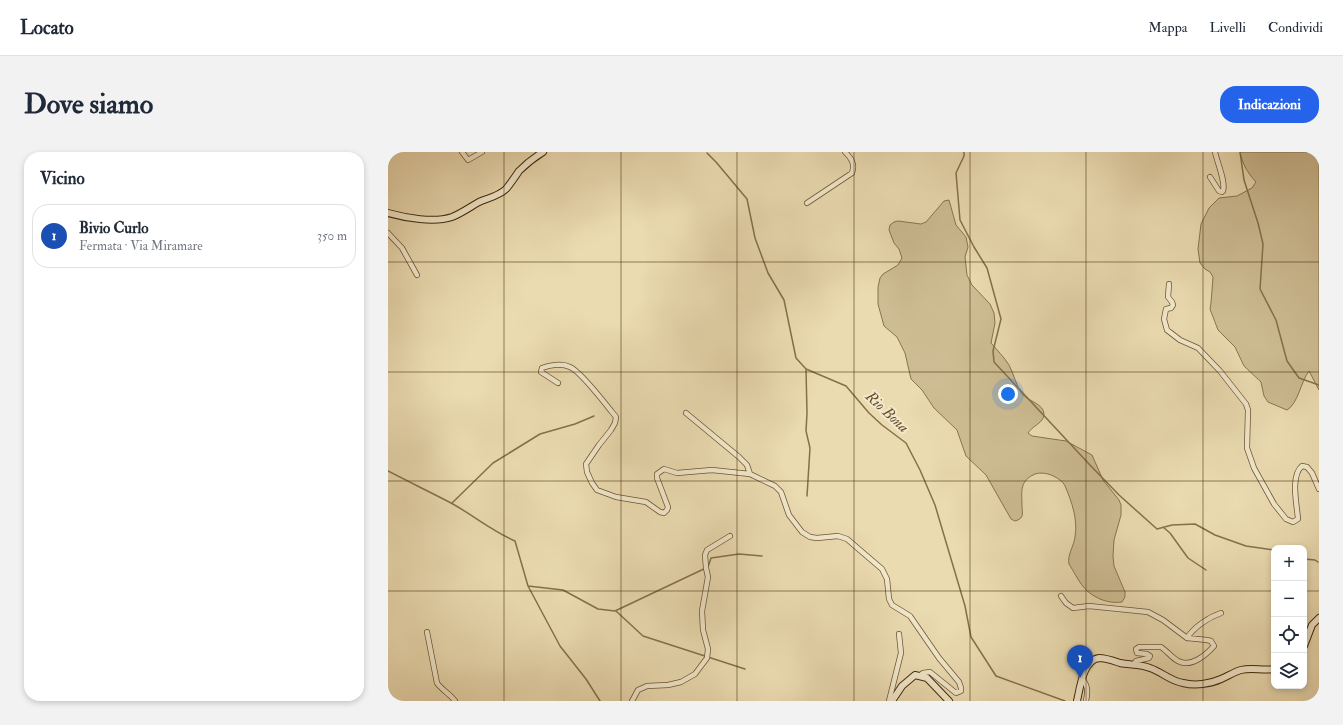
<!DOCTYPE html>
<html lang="it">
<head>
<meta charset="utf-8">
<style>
  :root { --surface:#fff; --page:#f2f2f3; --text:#1f2937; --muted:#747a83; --line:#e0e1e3; --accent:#2563eb }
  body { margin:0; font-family:"IM FELL Double Pica",serif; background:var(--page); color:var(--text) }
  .controls { position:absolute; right:12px; bottom:12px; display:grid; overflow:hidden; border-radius:8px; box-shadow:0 2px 6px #0003 }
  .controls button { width:36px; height:36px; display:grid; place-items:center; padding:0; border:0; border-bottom:1px solid var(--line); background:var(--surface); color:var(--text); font:20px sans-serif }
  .you { position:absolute; left:620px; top:242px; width:14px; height:14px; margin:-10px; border:3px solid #fff; border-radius:50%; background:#1a73e8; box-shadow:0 0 0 6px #1a73e833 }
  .badge { display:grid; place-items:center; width:26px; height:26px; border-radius:50%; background:var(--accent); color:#fff; font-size:13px; font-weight:700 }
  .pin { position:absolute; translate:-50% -33px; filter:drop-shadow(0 1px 2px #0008) }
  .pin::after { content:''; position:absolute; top:21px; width:14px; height:12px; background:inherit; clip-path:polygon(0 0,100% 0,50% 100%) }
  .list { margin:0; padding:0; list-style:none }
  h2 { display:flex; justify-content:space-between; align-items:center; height:52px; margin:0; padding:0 16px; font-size:17px }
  h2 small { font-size:13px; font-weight:400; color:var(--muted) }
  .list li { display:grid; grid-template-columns:26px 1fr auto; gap:12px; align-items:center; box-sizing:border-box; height:64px; margin:0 8px 8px; padding:0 8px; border:1px solid var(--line); border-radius:16px }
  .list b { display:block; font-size:15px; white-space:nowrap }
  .list p { margin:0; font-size:13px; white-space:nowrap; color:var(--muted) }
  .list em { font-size:13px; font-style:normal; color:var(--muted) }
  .icon { flex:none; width:22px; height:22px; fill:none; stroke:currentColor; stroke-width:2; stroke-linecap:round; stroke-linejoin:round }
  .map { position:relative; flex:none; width:931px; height:549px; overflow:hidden; border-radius:16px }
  header { display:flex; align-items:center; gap:24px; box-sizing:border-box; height:56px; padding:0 20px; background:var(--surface); border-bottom:1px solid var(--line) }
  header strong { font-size:19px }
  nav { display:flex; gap:22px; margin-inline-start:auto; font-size:14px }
  .intro { display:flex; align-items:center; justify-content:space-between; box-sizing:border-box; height:96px; padding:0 24px }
  h1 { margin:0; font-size:28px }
  .button { padding:10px 18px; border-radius:16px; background:var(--accent); color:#fff; font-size:14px; font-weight:700 }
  main { display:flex; gap:24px; padding:0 24px }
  aside { flex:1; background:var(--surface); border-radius:16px; box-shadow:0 2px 6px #0003 }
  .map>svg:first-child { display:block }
  .green { fill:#cebd94; stroke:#88744e }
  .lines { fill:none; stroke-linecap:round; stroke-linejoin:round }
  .stream { stroke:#85704a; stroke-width:1.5 }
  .street-casing { stroke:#6c5632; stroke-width:6 }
  .secondary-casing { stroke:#422a07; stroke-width:8 }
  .street { stroke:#f2e8cc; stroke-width:4.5 }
  .secondary { stroke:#f2e8cc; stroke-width:6 }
  .grid { fill:none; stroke:#422a07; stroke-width:1; stroke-opacity:0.55 }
  .labels { text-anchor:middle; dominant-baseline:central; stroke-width:4; stroke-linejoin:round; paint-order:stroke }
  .water-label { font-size:15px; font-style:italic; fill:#644d29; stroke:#f2e8cc }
</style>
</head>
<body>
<header>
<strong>Locato</strong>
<nav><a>Mappa</a><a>Livelli</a><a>Condividi</a></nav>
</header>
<div class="intro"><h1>Dove siamo</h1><a class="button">Indicazioni</a></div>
<main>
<aside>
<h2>Vicino<small></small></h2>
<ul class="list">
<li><span class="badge" style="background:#1a4fb4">1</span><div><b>Bivio Curlo</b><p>Fermata · Via Miramare</p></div><em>350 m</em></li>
</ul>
</aside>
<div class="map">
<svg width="931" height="549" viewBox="0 0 931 549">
  <rect width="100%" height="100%" fill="#ebdbb1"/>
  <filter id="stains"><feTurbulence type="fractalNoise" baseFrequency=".005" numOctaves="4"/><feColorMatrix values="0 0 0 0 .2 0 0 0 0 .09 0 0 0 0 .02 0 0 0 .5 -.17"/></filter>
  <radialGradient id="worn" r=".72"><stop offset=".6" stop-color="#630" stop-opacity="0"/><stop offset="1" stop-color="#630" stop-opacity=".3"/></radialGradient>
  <path class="green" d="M 852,0 L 931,0 L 931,238 L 921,219 C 913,229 910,252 899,258 L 880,250 L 876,244 L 873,230 L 856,214 L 847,195 L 830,178 L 822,157 L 823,151 L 825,125 L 822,120 L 817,117 L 812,111 L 810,97 L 813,72 L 821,56 L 831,46 L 849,44 L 864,36 L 868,30 C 859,20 855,13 852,0 Z
    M 561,48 L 568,73 L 578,85 L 580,95 L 577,105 L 579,123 L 584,133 L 602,152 L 606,161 L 607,171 L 603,191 C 609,198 616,205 621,213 C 626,222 628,234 634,242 C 640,249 656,252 656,262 C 656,271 644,274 640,281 L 644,284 L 678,289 L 704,303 L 715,328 L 731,348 L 733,353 L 733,363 L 726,388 L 725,404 L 726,414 L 737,440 L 737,445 L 734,450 C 725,451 720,450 712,447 C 694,439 691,428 681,412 C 679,403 686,394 687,385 C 690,368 684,350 677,334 C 675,329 668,325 663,323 C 658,321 650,320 645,323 C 631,330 634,341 634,355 C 634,358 635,362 634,364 C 633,367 630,368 627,369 L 623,367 L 598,323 L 578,304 L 569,278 L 546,256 L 534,238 L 523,227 L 517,201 L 509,185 L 496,174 L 490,152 L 490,135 L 492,126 L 495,122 L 510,113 L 514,106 L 511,97 L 506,91 L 501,78 L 502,73 L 506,70 L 510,69 L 533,72 L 538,70 L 556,49 Z"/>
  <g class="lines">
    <path class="stream" d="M 576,0 L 576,4 L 568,21 L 572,68 L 586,95 L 599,116 L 613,167 L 605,199 L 606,210 L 701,312 L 731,343 L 769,377 L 784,373 L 807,372 L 827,383 L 858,394 L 886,398
      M 852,0 L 856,28 L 870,71 L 875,92 L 872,137 L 888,168 L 899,209 L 911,226 L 931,233
      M 319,1 L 328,10 L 359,47 L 367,86 L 380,121 L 396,148 L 408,206 L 418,217 L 458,234 L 481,261 L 494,273 L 518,291 L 532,318 L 547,353 L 577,454 L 583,485 L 608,524 L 677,549
      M 418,217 L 419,261 L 418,279 L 422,296 L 419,344
      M 0,319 C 21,330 42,340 63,351 C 85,363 104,379 127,389 L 140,434 L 175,438 L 210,457 L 227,459 L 320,415 L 323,406 L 351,402 L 374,404
      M 64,351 L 105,311 L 152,282 L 187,272 L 206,264
      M 775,375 L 782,381 L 800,406 L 818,418
      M 916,407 L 927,408 L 930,410
      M 140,434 L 172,494 L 198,527 L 212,549
      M 228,459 L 255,484 L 357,517"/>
    <defs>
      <path id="street" d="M 74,0 L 80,8 L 94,0
        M 822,25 L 831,39 L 834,40 L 835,39 C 838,30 829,10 827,0
        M 419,51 L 464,21 C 467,12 464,7 457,0
        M 0,81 L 14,96 L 29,123
        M 781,132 L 780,145 L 784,150 L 785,153 L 783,156 L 778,157 L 776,167 L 779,178 L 792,188 L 810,196 L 832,219 L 858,252 L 860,258 L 859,296 L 866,316 L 886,352 L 898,367 L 905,370 L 910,367 C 909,353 902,324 914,314 L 919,315 L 924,321 L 931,337
        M 170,231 L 153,220 L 154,216 C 162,213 174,211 182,215 C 192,219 216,250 224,260 L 228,265 L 227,271 L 223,278 L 211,293 L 198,312 L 199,320 L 204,331 L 209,338 L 228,345 L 258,350 L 272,360 L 276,361 L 279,358 L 280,355 L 269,326 L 269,322 L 276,317 L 289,321 L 324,318 L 362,322 L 387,334 L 393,340 L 401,363 L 414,380 L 422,385 L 429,386 L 450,384 L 459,387 L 494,417 L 499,427 L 501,447 L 504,453 L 522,464 L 551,506 L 571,530 L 573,536 L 573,539 L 568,541 L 542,520 L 535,521 L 532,523
        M 298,261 L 351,305 L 359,313 L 362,322
        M 673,444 L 678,451 L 685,456 L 701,454 L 760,460 L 775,468 L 799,486 L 819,488 L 823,489 L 826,494 C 818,503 803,516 790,509 C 784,506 779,499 773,495 L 751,495 L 748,497 L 749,501 L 759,502 L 762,504 L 761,506 L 748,509 L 746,512
        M 39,480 L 49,531 C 54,538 62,542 67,549
        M 799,486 C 806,475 821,465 833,461
        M 694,526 C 700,534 700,539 698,549
        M 244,549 L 250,538 L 259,534 L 280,533 L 293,530 L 307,522 L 319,506 L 320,497 L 315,478 L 314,459 L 320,425 L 318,416 L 317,403 L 319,398 L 342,384
        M 501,549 L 513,501 L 511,482"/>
      <path id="secondary" d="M 0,61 C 18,66 46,71 64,65 C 74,61 82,55 91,50 C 100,46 111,44 118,37 C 123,31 127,25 131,19 C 138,12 147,5 155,0
        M 916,494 L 924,473 L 931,466
        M 504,549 L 514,534 L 527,523 L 539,526 L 561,549
        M 689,549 C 692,536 695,508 711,506 C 718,506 726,509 732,511 C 742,513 753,512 762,516 C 774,520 782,529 795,531 C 807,534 822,532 833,527 C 840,524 846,520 853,518 C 864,515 875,519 886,517"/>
    </defs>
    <use href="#street" class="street-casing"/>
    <use href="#secondary" class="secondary-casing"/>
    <use href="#street" class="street"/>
    <use href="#secondary" class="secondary"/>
  </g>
  <path class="grid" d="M 116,0 L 116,549M 233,0 L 233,549M 349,0 L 349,549M 466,0 L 466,549M 582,0 L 582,549M 698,0 L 698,549M 815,0 L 815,549M 0,110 L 931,110M 0,220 L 931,220M 0,329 L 931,329M 0,439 L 886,439M 916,439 L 931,439"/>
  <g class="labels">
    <g class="water-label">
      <text transform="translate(499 260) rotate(43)">Rio Bona</text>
    </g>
  </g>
  <rect width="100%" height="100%" filter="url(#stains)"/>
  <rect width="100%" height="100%" fill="url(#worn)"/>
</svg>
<div class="controls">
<button>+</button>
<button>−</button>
<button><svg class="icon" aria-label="locate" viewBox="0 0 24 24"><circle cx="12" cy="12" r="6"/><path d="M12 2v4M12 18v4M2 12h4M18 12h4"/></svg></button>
<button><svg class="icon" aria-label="layers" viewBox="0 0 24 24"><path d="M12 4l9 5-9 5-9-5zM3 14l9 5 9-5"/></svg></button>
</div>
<div class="you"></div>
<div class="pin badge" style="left:692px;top:526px;background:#1a4fb4">1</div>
</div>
</main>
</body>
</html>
